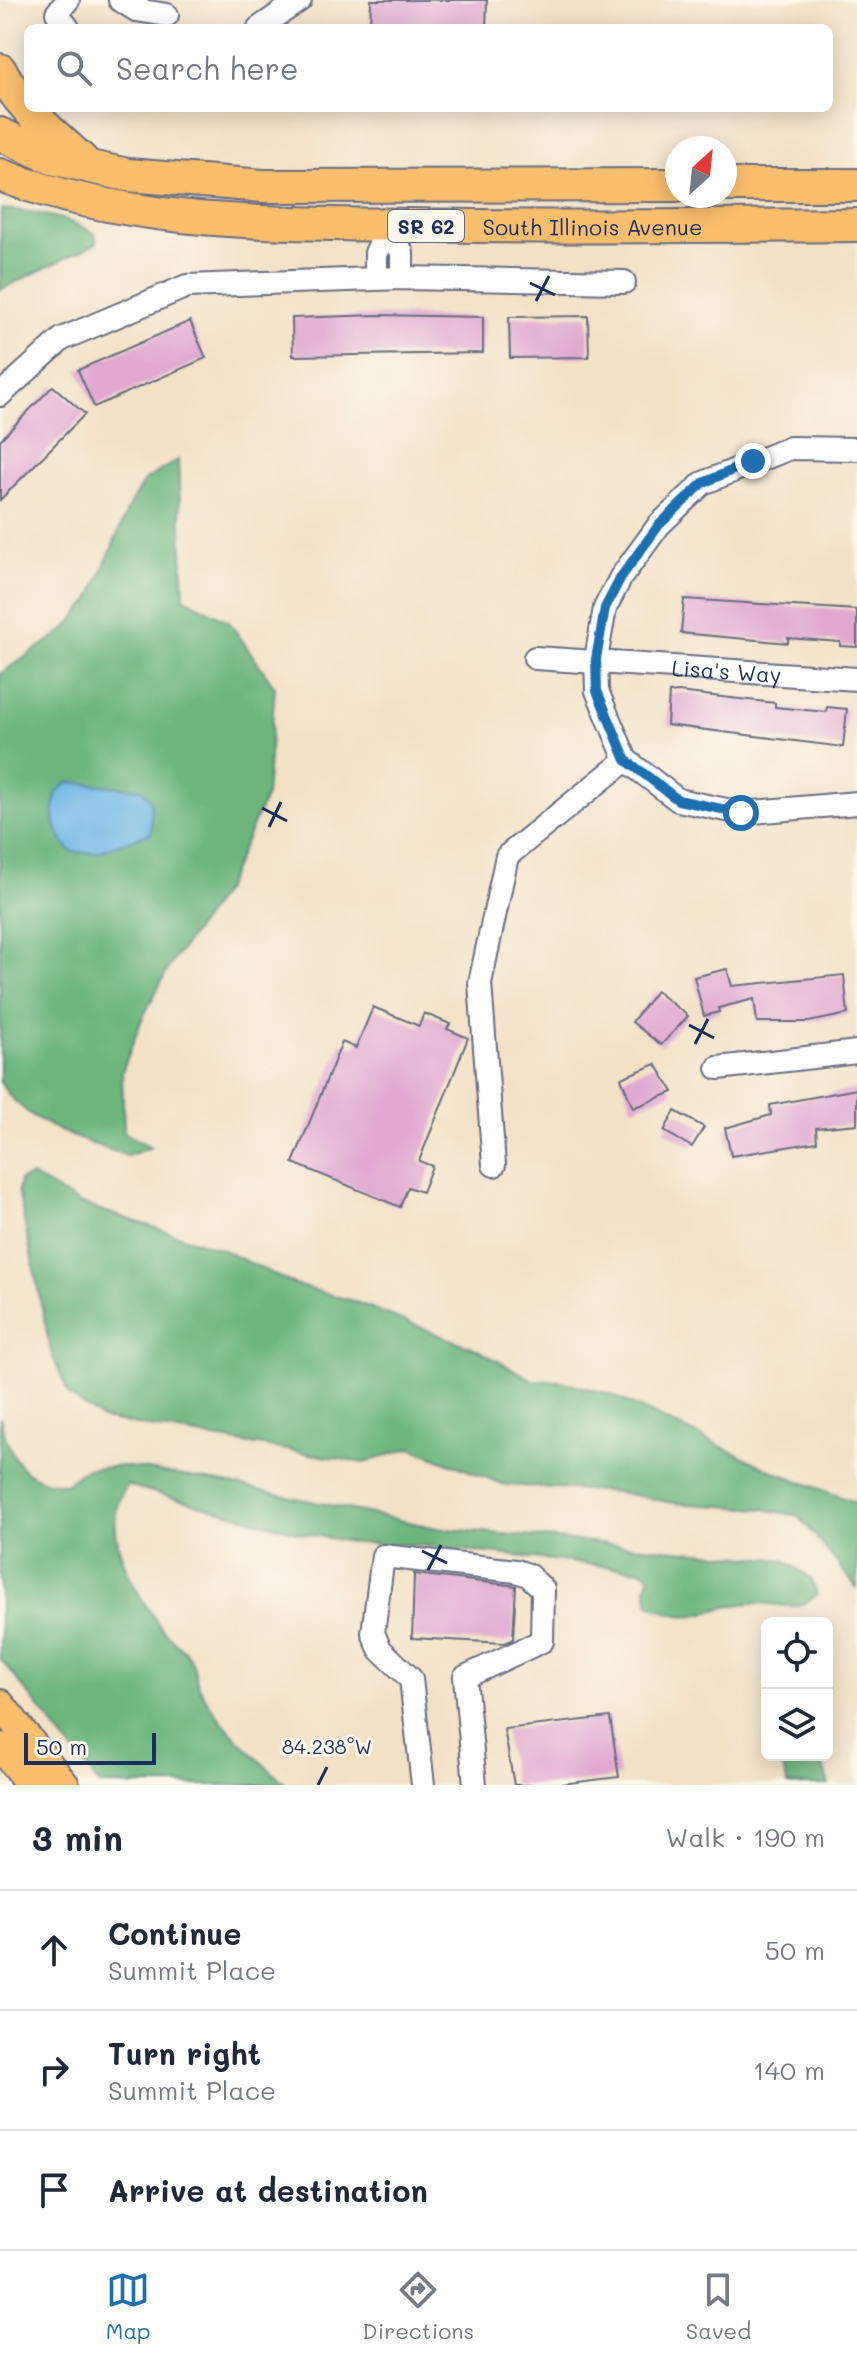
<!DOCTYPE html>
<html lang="en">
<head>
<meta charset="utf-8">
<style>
  :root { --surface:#fff; --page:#f2f2f3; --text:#1f2937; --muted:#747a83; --line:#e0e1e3; --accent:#1f6fb2 }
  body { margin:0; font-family:Mali,sans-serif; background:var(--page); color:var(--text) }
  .controls { position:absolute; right:24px; bottom:24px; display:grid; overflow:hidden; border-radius:12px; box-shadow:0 4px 20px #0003 }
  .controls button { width:72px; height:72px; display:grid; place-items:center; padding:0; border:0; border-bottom:2px solid var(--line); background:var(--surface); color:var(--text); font:40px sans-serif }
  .compass { position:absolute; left:665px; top:136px; width:72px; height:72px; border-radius:50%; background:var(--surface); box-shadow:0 4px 20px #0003; rotate:27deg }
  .scale { position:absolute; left:24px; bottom:20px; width:132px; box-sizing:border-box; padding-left:8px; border:4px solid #1b2f5e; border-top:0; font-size:22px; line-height:28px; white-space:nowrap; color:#1b2f5e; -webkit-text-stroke:6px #fbf7ec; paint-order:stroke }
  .stop { position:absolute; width:24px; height:24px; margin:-18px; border:6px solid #1f6fb2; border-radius:50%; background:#fff }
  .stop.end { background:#1f6fb2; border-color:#fff; box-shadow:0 2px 8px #0008 }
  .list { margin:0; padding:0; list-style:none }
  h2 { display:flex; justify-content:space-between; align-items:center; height:104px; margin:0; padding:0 32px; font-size:34px }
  h2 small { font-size:26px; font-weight:400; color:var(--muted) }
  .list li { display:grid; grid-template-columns:52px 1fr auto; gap:24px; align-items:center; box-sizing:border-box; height:120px; padding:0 32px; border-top:2px solid var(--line) }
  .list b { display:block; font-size:30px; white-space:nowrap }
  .list p { margin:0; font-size:26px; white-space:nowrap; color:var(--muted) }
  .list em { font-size:26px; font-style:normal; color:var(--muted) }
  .icon { flex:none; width:44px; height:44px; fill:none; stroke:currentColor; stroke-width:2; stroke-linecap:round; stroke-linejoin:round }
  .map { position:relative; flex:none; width:857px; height:1785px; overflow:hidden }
  .search { position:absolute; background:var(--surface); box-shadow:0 4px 20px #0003; left:24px; right:24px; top:24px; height:88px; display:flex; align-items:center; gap:20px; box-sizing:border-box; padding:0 28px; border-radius:12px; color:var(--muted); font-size:30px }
  .sheet { height:464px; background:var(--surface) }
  nav { display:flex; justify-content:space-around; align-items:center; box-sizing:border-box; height:112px; border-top:2px solid var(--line); background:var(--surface); font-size:22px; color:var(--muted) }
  nav a { display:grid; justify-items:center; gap:4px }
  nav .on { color:var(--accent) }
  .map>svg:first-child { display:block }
  .forest { fill:#6cb67e; stroke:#44726e; stroke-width:2 }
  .water { fill:#6eb7e6; stroke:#4473a2; stroke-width:2 }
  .building { fill:#e1a8d1 }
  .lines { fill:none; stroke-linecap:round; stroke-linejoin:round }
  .minor-casing { stroke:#676d82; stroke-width:26 }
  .major-casing { stroke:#676d82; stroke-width:32 }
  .highway-casing { stroke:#676d82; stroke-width:36 }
  .minor { stroke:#fff; stroke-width:22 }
  .major { stroke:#fabe6d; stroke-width:28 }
  .highway { stroke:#fabe6d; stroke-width:32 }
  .route { stroke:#1f6fb2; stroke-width:10 }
  .ticks { fill:none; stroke:#1b2f5e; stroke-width:3 }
  .labels { text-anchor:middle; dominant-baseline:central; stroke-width:6; stroke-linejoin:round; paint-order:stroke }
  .shield { fill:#fbf7ec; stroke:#5e6b89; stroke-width:2 }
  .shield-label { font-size:20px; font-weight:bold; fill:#1b2f5e }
  .street-label { font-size:22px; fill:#1b2f5e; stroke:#fbf7ec }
  .ticks-label { font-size:20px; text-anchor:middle; fill:#1b2f5e; stroke:#fbf7ec; stroke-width:6; stroke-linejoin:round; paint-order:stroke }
</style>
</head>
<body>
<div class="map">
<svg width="857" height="1785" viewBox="0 0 857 1785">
  <rect width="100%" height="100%" fill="#fbf7ec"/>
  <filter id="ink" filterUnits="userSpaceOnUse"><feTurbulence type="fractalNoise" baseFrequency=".0125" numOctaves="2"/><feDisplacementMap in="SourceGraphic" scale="16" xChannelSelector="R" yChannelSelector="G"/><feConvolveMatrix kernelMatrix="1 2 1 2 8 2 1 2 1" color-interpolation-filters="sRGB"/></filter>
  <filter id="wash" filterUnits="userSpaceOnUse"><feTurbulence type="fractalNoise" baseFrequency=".006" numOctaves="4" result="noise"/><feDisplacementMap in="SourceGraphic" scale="32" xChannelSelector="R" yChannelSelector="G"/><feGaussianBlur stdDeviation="1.8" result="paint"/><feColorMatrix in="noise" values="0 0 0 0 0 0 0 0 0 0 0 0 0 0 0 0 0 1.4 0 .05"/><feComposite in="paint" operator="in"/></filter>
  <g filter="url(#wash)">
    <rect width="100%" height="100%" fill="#f3e1c6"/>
    <path class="forest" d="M 1,209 C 33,211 68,217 95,234 L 97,243 L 0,290 Z
      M 178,460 L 184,597 L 229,622 L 275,687 L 266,796 L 224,890 L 169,967 L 142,1019 L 122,1072 L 124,1133 L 151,1147 L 128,1156 C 84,1142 23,1123 0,1082 L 0,674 L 66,629 L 90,600 L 131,502 L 145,480 Z
      M 32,1176 L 79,1203 L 223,1250 L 296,1285 L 353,1301 L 476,1349 L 533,1380 L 560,1381 L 610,1394 L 773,1471 L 857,1503 L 857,1588 L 799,1516 L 764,1509 L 673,1503 L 618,1492 L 505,1485 L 411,1448 L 364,1463 L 102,1419 L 69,1395 L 51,1352 L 18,1191 L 20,1180 Z
      M 0,1417 C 9,1457 22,1483 66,1484 L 85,1469 L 123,1466 L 226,1483 L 437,1528 L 784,1560 L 811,1578 L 817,1595 C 797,1614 776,1602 752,1603 C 710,1604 695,1630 649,1604 L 646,1586 L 650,1576 L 640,1570 L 418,1545 L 355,1543 L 297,1532 L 127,1485 C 96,1529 134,1591 162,1629 C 170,1640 185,1648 191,1660 C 195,1667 195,1677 198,1684 C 216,1723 255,1757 287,1785 L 100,1785 L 0,1658 Z
      M 779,1755 L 820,1755 L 829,1785 L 788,1785 Z"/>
    <path class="water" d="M 69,782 L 142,789 L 151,801 L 151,833 L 95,853 L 72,852 C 54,835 50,816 57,792 Z"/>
    <g id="blocks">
      <path class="building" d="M 371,0 L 487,0 L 486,28 L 370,28 Z
        M 377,315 L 483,317 L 483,353 L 293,356 L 292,318 Z
        M 588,316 L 589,357 L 510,358 L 509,317 Z
        M 190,321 L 206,358 L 94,407 L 78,370 Z
        M 53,386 L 85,414 L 0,500 L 0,440 Z
        M 684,599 L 857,610 L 857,647 L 840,646 L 840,642 L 788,638 L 788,643 L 681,633 Z
        M 678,692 L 775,703 L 775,707 L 826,712 L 827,707 L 847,709 L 843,747 L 667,725 L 669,693 Z
        M 727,969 L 732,986 L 844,975 L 848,1014 L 809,1022 L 757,1022 L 754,999 L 718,1008 L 719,1012 L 704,1016 L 694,977 Z
        M 656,991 L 688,1016 L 661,1045 L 632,1022 Z
        M 373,1007 L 419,1026 L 424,1013 L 450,1024 L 447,1029 L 468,1038 L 419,1161 L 432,1166 L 422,1192 L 408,1187 L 400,1207 L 293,1163 L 342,1042 L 356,1048 Z
        M 656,1064 L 673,1092 L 633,1108 L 621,1078 Z
        M 857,1089 L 857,1124 L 816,1128 L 817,1142 L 731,1156 L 725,1128 L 771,1115 L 770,1105 Z
        M 675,1111 L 704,1127 L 692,1147 L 664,1131 Z
        M 414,1574 L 516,1586 L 513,1639 L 505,1643 L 412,1638 Z
        M 610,1717 L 619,1777 L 553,1785 L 514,1785 L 504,1729 Z"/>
    </g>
  </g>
  <g filter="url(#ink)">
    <use href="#blocks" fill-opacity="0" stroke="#676d82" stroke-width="2"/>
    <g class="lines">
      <defs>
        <g id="minor">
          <path d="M 120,0 L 136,10 L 167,15"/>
          <path d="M 68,28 L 57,13 L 68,0"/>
          <path d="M 259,28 L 300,0"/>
          <path d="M 389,225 L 402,253 L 402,278"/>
          <path d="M 376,278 L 376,253 L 389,225"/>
          <path d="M 0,395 L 62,339 L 187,286 L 402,278 L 624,282"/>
          <path d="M 857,449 L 790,448 L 703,483 L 659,525 L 621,577 L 605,608 L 596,659 L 597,691 L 626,760 L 678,800 L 741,813 L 857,803"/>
          <path id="s1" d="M 535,658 L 857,679"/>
          <path d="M 718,1068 L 857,1052"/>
          <path d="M 494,1165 L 480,983 L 507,856 L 626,760"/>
          <path d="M 423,1785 L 411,1679 L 380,1649 L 373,1633 L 383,1556 L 516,1571 L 528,1575 L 543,1589 L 542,1641 L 465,1677 L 475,1785"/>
        </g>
        <path id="major" d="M 0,1704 L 65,1785
          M 0,1747 L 31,1785"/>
        <g id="highway">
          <path d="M 0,70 C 20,106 51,133 82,160"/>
          <path d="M 0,134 L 52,158 L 90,167 L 128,175 L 263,186 L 677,185"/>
          <path id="s2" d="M 0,175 C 132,225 269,223 407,225 C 557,228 707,226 857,225"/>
          <path d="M 725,185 L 857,185"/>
        </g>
      </defs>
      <use href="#minor" class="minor-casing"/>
      <use href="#major" class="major-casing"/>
      <use href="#highway" class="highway-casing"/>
      <use href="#minor" class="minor"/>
      <use href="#major" class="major"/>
      <use href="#highway" class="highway"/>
    </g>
  </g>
  <g class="lines" filter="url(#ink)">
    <path class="route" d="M 741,813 L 678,800 L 626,760 L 597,691 L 596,659 L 605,608 L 621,577 L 659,525 L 703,483 L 753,461"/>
  </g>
  <path class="ticks" d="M 530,283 L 555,295M 536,301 L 549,276M 262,808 L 287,821M 269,827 L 281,802M 689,1025 L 714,1038M 695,1044 L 708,1019M 422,1551 L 447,1563M 428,1570 L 441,1545M 318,1785 L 327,1767"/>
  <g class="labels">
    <rect class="shield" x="388" y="210" width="76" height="32" rx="6"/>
    <g class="shield-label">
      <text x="426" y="226">SR 62</text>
    </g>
    <g class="street-label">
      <text stroke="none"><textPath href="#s2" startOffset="598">South Illinois Avenue</textPath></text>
      <text stroke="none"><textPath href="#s1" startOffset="192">Lisa's Way</textPath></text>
    </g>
  </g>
  <g class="ticks-label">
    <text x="327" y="1754">84.238°W</text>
  </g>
</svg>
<div class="controls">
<button><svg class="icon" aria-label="locate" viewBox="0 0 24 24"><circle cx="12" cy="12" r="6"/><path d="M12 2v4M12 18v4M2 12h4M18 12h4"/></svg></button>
<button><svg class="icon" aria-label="layers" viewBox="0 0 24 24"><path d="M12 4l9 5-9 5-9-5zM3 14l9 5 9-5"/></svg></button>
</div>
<svg class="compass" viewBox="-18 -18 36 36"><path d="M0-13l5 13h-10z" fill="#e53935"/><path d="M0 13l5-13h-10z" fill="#747a83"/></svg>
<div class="scale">50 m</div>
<div class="stop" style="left:741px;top:813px"></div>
<div class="stop end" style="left:753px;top:461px"></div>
<div class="search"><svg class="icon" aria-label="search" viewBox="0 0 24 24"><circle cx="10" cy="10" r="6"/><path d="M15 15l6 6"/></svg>Search here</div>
</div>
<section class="sheet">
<h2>3 min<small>Walk · 190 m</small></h2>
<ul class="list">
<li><svg class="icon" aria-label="ahead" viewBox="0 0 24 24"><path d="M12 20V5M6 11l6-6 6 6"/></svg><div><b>Continue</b><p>Summit Place</p></div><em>50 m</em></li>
<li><svg class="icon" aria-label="right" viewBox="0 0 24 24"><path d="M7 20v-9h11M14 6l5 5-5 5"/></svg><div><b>Turn right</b><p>Summit Place</p></div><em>140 m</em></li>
<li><svg class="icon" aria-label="arrive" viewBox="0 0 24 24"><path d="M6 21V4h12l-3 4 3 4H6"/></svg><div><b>Arrive at destination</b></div></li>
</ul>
</section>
<nav>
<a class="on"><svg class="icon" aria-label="map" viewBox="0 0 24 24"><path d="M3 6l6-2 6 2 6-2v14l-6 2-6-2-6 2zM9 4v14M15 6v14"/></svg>Map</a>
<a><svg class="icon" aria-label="directions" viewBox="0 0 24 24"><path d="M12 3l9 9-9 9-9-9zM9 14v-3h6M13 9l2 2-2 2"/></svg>Directions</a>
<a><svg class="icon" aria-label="saved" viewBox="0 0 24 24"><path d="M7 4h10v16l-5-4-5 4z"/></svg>Saved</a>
</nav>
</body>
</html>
